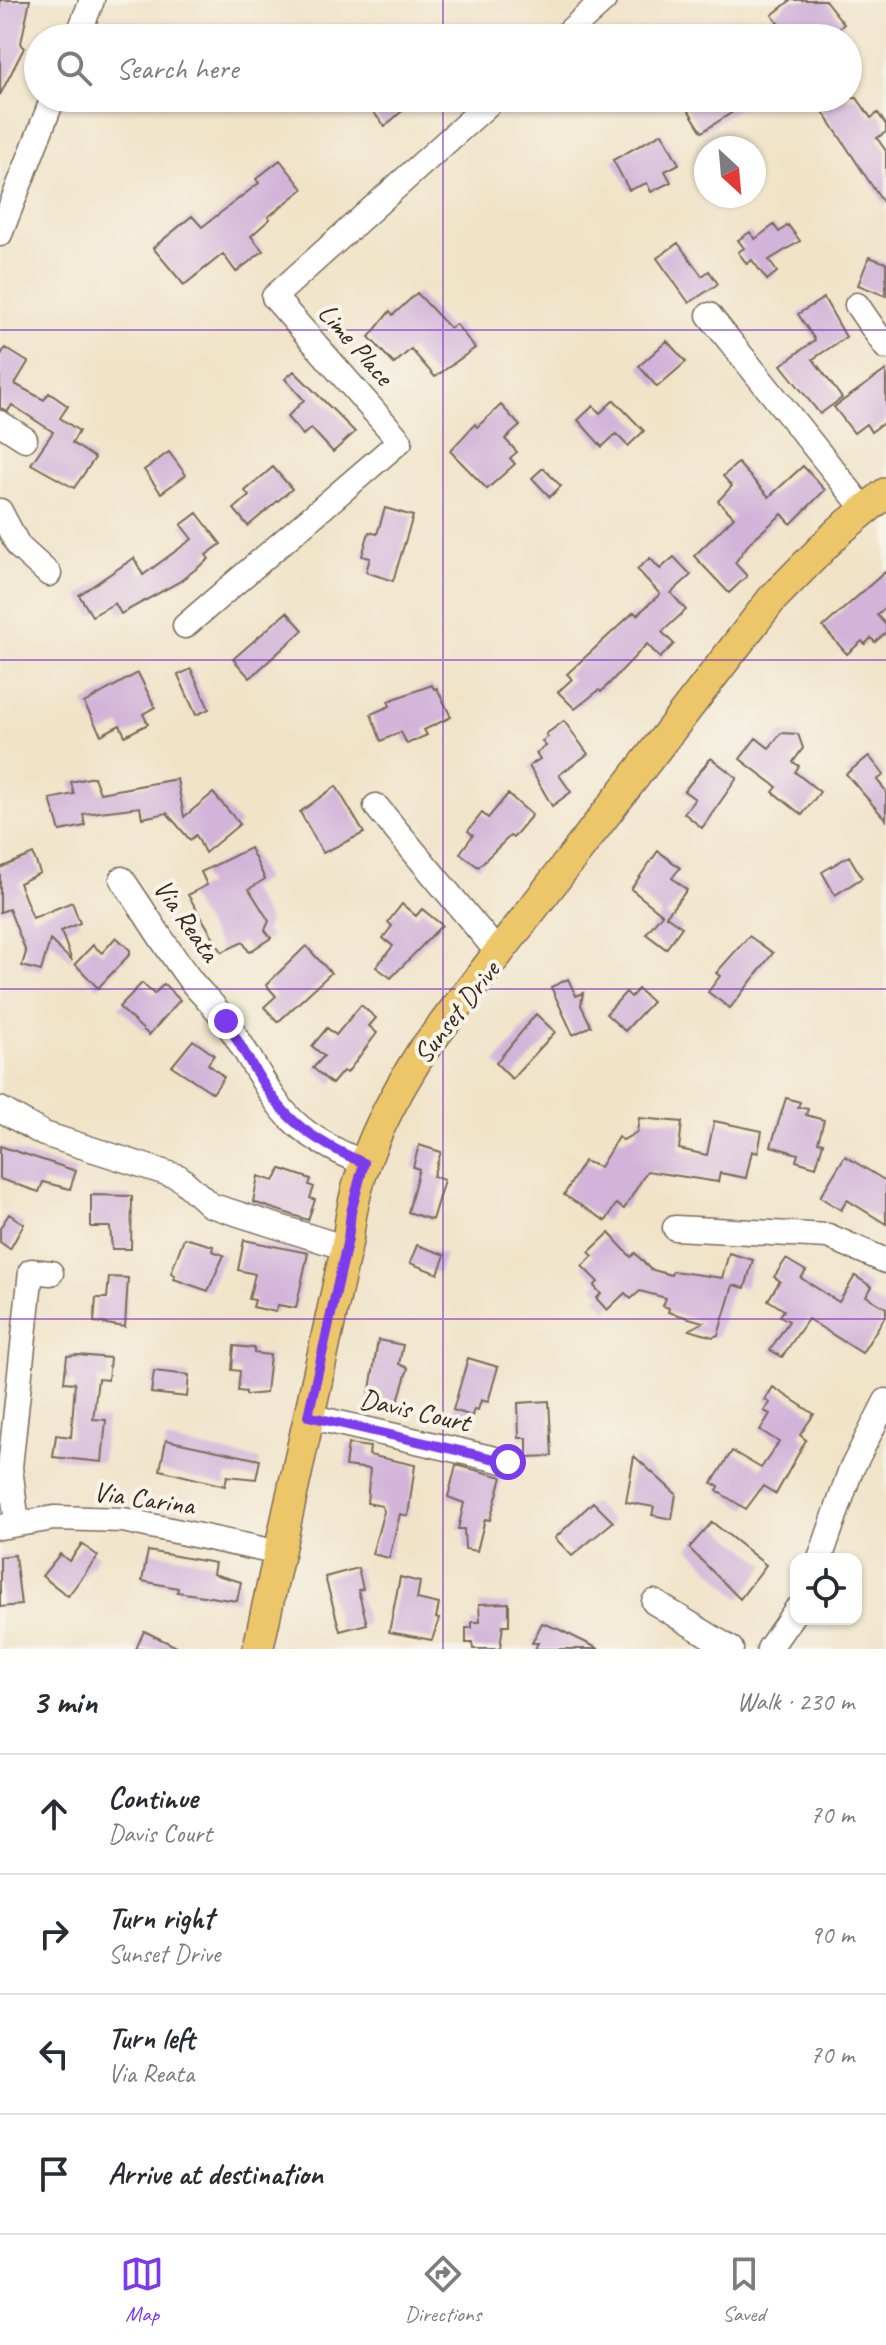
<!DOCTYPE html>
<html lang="en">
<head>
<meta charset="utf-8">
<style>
  :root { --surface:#fff; --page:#f7f7f7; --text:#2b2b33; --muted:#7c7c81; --line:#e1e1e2; --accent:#7c3aed }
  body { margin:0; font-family:Caveat,sans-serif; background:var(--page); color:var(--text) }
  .controls { position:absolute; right:24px; bottom:24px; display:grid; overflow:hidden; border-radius:16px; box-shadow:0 2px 6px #0004 }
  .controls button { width:72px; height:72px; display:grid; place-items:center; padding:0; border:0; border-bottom:2px solid var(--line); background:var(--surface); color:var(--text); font:40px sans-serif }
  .compass { position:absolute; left:694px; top:136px; width:72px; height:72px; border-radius:50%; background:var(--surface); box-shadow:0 2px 6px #0004; rotate:154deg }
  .stop { position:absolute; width:24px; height:24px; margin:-18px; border:6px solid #7c3aed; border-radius:50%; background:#fff }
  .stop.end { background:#7c3aed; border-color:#fff; box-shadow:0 2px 8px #0008 }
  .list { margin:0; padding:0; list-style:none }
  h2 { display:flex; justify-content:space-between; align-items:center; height:104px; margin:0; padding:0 32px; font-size:34px }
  h2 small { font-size:26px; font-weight:400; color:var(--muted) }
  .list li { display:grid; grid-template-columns:52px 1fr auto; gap:24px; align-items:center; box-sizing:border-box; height:120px; padding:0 32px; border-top:2px solid var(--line) }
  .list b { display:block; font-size:30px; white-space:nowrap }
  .list p { margin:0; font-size:26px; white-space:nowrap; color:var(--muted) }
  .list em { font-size:26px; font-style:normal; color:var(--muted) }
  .icon { flex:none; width:44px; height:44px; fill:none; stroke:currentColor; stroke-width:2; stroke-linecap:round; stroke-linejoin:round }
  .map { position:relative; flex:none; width:886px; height:1649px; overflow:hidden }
  .search { position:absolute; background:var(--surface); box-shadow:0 2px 6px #0004; left:24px; right:24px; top:24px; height:88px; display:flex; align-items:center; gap:20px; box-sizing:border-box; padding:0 28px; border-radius:44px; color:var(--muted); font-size:30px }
  .sheet { height:584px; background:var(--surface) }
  nav { display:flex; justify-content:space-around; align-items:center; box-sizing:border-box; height:112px; border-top:2px solid var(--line); background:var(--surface); font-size:22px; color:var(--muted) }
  nav a { display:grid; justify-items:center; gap:4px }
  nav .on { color:var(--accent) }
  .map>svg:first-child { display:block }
  .building { fill:#d3b3d9 }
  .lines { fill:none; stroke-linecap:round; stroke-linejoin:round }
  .minor-casing { stroke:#7a6b5a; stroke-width:27 }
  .major-casing { stroke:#7a6b5a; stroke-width:33 }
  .minor { stroke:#fff; stroke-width:24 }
  .major { stroke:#ecc669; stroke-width:30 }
  .route { stroke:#7c3aed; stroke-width:10 }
  .grid { fill:none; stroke:#7b2cbf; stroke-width:2; stroke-opacity:0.55 }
  .labels { text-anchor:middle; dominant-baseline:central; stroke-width:8; stroke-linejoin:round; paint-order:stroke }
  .street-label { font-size:28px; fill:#3b2a1e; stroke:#f7f3e8 }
</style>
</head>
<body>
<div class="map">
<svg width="886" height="1649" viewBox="0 0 886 1649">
  <rect width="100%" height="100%" fill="#f7f3e8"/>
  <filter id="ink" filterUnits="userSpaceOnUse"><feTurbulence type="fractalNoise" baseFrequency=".0125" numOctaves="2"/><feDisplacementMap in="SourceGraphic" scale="16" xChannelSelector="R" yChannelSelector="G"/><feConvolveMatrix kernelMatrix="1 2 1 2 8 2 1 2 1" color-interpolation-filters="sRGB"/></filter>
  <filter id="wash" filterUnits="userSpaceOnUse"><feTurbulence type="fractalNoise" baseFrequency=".006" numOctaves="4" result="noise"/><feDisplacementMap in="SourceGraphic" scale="32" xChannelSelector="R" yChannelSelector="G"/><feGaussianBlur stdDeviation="1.8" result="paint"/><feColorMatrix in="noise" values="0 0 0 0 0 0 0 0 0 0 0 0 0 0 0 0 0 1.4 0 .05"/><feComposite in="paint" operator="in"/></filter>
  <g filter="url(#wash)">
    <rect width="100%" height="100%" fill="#f0e3c8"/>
    <g id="blocks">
      <path class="building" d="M 0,0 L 30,0 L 21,43 L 24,48 L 0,95 Z
        M 791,0 L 825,0 L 844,24 L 826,38 L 789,38 L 772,15 Z
        M 375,98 L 417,98 L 385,126 L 366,104 Z
        M 702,98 L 754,98 L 702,132 L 687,108 Z
        M 814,98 L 857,98 L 871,118 L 878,113 L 886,125 L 886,132 L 877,138 L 886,151 L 886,207 Z
        M 662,133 L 679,164 L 665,171 L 671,182 L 651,192 L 647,183 L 629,190 L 613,160 Z
        M 280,160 L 303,189 L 268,217 L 270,219 L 251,236 L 263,251 L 236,272 L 223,254 L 184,285 L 153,248 L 192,216 L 202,227 L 259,183 L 256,179 Z
        M 774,225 L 779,232 L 788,225 L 800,241 L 769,260 L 777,272 L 767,280 L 752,260 L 747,264 L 738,252 L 744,248 L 738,240 L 750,232 L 755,239 Z
        M 678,243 L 702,276 L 709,271 L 718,284 L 689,303 L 657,258 Z
        M 869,257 L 886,263 L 886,296 L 858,285 Z
        M 417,293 L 450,328 L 456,324 L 475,348 L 435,377 L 411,349 L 394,364 L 369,337 L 390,311 L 393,315 Z
        M 824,298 L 846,337 L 813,359 L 842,398 L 820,414 L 781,365 L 815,340 L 798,314 Z
        M 667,341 L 686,362 L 657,387 L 639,366 Z
        M 5,348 L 28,362 L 15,384 L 44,400 L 49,393 L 68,406 L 60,418 L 79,431 L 72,443 L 95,458 L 74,488 L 31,464 L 53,432 L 12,405 L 8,411 L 0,408 L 0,357 Z
        M 886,370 L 886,421 L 871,432 L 866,424 L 854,433 L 834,407 Z
        M 294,371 L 355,432 L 333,452 L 311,428 L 303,435 L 287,417 L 304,400 L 285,379 Z
        M 614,400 L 644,431 L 628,446 L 616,434 L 602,447 L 578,420 L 593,406 L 600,413 Z
        M 501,405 L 520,426 L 505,439 L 517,452 L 510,458 L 515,464 L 487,489 L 450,451 L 475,424 L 477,427 Z
        M 169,452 L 186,475 L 161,493 L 144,470 Z
        M 738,463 L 769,497 L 803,466 L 825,490 L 791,524 L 782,514 L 750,542 L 735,563 L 747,576 L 729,593 L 694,556 L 734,517 L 718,501 L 732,486 L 723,476 Z
        M 273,467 L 292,489 L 248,526 L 234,509 L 249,496 L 245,491 Z
        M 543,468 L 561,486 L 550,497 L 532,478 Z
        M 385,508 L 413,516 L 393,581 L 366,572 L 370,558 L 362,556 L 369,532 L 377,534 Z
        M 197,513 L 221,544 L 206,555 L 209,559 L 179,582 L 121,614 L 115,603 L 92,616 L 79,595 L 134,558 L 143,575 L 192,539 L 181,525 Z
        M 674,557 L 691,575 L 671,593 L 686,610 L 662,632 L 674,644 L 660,658 L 647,644 L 601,692 L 599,690 L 575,709 L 558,692 L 572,679 L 567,674 L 634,612 L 637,615 L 660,594 L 637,569 L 650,558 L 660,569 Z
        M 886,571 L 886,607 L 877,615 L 886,625 L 886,632 L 875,642 L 871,638 L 865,644 L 862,641 L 847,654 L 823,627 Z
        M 287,612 L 303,630 L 250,678 L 233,659 Z
        M 191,669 L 209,709 L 196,715 L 178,675 Z
        M 138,673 L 155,707 L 143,714 L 148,724 L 125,736 L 120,725 L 101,735 L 84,703 Z
        M 432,685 L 434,689 L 437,688 L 451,717 L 424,730 L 427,735 L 407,744 L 401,732 L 381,741 L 371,714 L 390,706 L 388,701 Z
        M 564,721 L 588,754 L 559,775 L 571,792 L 552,806 L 529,766 L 540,759 L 536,753 L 546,746 L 542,741 L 548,737 L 546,734 Z
        M 781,733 L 798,734 L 803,748 L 793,762 L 799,766 L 795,772 L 820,792 L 802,815 L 773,792 L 777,787 L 740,759 L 756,738 L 769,748 Z
        M 869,756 L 884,775 L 877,780 L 886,791 L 886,820 L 846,774 Z
        M 711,758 L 737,778 L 702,828 L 684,813 L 695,799 L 684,791 Z
        M 94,777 L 100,793 L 177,779 L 184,817 L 213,793 L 240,824 L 205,853 L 196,835 L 190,840 L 167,813 L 142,818 L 140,807 L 83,814 L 85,826 L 60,831 L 50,799 L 74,794 L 71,782 Z
        M 336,786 L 364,833 L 323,853 L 300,812 Z
        M 508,794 L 532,815 L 513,838 L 510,836 L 478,867 L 460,853 L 473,835 L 468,831 L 482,813 L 488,818 Z
        M 250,848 L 265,879 L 249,889 L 269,921 L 265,930 L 271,938 L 249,952 L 243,942 L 222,952 L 188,895 L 207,885 L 201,872 Z
        M 658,851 L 680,868 L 672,878 L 687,890 L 666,916 L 682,927 L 666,949 L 646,934 L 662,914 L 631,889 Z
        M 33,854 L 40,873 L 19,883 L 33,918 L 72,902 L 80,923 L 61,931 L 72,961 L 50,940 L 41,971 L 22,966 L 26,952 L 9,909 L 0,912 L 0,868 Z
        M 849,856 L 862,878 L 835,895 L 822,872 Z
        M 402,904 L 416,916 L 422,909 L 442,925 L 391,978 L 376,967 L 393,946 L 383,938 L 392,926 L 388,922 Z
        M 749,936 L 773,953 L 730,1008 L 708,992 L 720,976 L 716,973 Z
        M 116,937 L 130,950 L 130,954 L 98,988 L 75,964 L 93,945 L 102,953 Z
        M 306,946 L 331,973 L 278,1022 L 264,1007 L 276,996 L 266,985 Z
        M 568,979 L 576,996 L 583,993 L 581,1005 L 591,1026 L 573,1035 L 551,987 Z
        M 142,983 L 154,994 L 164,984 L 180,1000 L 149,1035 L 119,1007 Z
        M 638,989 L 652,1002 L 625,1031 L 606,1014 L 626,992 L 631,997 Z
        M 361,1005 L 376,1018 L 369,1026 L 377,1033 L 347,1073 L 343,1071 L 332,1084 L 313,1068 L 324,1056 L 312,1046 L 327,1028 L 336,1035 Z
        M 536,1014 L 555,1032 L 512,1079 L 496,1063 Z
        M 193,1040 L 214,1055 L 208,1064 L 224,1077 L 213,1093 L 172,1066 Z
        M 786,1098 L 800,1102 L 798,1107 L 808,1109 L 806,1115 L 824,1120 L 818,1142 L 823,1143 L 816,1167 L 796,1161 L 798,1154 L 771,1146 Z
        M 639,1118 L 682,1122 L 679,1149 L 707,1155 L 714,1121 L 762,1131 L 758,1153 L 752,1151 L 746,1178 L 720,1173 L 718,1182 L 647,1171 L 624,1209 L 616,1204 L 606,1221 L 564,1195 L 584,1161 L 600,1167 L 618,1137 L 623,1140 L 637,1132 Z
        M 419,1145 L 441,1152 L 433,1176 L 444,1180 L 432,1220 L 408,1212 L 419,1169 L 413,1167 Z
        M 0,1146 L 76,1171 L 70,1189 L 43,1182 L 39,1192 L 0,1179 Z
        M 845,1156 L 886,1181 L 886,1224 L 847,1200 L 841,1210 L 820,1197 Z
        M 281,1169 L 311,1179 L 309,1185 L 314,1187 L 310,1198 L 315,1200 L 308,1220 L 253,1202 L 258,1176 L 274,1181 Z
        M 91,1195 L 132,1196 L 131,1249 L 112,1249 L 110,1227 L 91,1227 Z
        M 9,1214 L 24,1224 L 10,1249 L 0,1242 L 0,1228 Z
        M 609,1233 L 631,1257 L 635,1253 L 650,1269 L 671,1275 L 673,1271 L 722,1278 L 729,1253 L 753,1260 L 745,1288 L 733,1285 L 718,1335 L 713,1337 L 689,1330 L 703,1322 L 668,1312 L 669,1308 L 663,1306 L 666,1298 L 640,1291 L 631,1299 L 625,1293 L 607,1310 L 596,1298 L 601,1294 L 594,1286 L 598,1282 L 582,1266 L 593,1256 L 589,1252 Z
        M 184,1238 L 213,1246 L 212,1251 L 224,1255 L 208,1291 L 174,1279 L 175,1275 L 171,1273 Z
        M 244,1240 L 308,1253 L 296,1308 L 278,1305 L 276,1312 L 253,1307 L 255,1300 L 249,1299 L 255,1274 L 238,1270 Z
        M 417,1245 L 445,1255 L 438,1274 L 410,1263 Z
        M 786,1259 L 806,1271 L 801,1278 L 839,1302 L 855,1276 L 872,1287 L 866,1296 L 886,1308 L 886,1315 L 862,1353 L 808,1319 L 782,1357 L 770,1350 L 789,1321 L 780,1316 L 784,1310 L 768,1300 L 780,1281 L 774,1277 Z
        M 109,1277 L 128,1278 L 125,1327 L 94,1322 L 96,1298 L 107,1298 Z
        M 378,1340 L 403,1345 L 399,1364 L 408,1368 L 394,1414 L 367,1408 Z
        M 234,1346 L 254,1348 L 254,1353 L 270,1355 L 266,1393 L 246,1395 L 246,1392 L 238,1391 L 240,1371 L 232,1370 Z
        M 78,1355 L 110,1358 L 108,1380 L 98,1379 L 93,1419 L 106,1420 L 102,1462 L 53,1457 L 56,1435 L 71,1437 L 75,1383 L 64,1382 L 67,1356 Z
        M 468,1358 L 498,1367 L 488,1402 L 481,1400 L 478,1410 L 474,1409 L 472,1416 L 453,1410 Z
        M 154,1371 L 189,1375 L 187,1397 L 151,1393 Z
        M 773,1387 L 814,1414 L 800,1435 L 806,1440 L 776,1494 L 763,1486 L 746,1509 L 717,1491 L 719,1487 L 712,1483 L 732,1451 L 761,1468 L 779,1442 L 760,1430 L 770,1414 L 764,1411 L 770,1403 L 765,1400 Z
        M 549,1401 L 552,1456 L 527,1457 L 527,1438 L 519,1438 L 518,1403 Z
        M 166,1440 L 260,1460 L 256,1479 L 227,1476 L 225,1486 L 160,1470 Z
        M 348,1444 L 370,1447 L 369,1455 L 415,1465 L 408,1516 L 400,1514 L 389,1558 L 372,1554 L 384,1511 L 382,1506 L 367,1503 L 370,1469 L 345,1466 Z
        M 634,1456 L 676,1494 L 672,1519 L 652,1515 L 654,1507 L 626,1502 Z
        M 456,1465 L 502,1477 L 490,1520 L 485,1519 L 477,1551 L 465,1549 L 464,1529 L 458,1529 L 464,1503 L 448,1497 Z
        M 593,1502 L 613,1522 L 572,1556 L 555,1538 Z
        M 712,1522 L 766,1565 L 740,1599 L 689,1548 Z
        M 82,1544 L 98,1556 L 68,1596 L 42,1576 L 60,1554 L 69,1561 Z
        M 148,1551 L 215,1563 L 213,1574 L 241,1582 L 237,1601 L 177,1592 L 178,1588 L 142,1581 Z
        M 15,1555 L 21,1605 L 0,1607 L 0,1557 Z
        M 358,1568 L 363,1589 L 358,1590 L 367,1624 L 340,1631 L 325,1577 Z
        M 400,1577 L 420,1582 L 417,1599 L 439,1604 L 436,1618 L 439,1619 L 432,1640 L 389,1632 Z
        M 509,1603 L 509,1625 L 503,1625 L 500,1649 L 473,1649 L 472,1643 L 466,1643 L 466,1628 L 472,1628 L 472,1622 L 480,1622 L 479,1604 Z
        M 542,1623 L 558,1629 L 599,1649 L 535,1649 L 538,1643 L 532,1643 Z
        M 144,1631 L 181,1649 L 136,1649 Z"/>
    </g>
  </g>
  <g filter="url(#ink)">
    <use href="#blocks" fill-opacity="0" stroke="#7a6b5a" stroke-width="2"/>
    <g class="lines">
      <defs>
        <path id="minor" d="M 77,38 L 92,0
          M 562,38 L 604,0
          M 0,234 L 53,98
          M 857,305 L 886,347
          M 709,315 L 865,510
          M 0,423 L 25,439
          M 0,511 L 19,547 L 49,574
          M 185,626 L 400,441 L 274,297 L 495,98
          M 376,806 L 500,955
          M 122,879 C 145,912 166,948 191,981 C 202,995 217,1007 227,1023 C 278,1097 272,1125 364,1163
          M 0,1109 L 44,1134 L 179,1177 L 210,1205 L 346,1248
          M 675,1228 L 828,1236 L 886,1261
          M 308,1416 L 508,1462
          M 17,1524 L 10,1467 L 31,1271 L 51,1273
          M 0,1527 L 54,1518 L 123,1520 L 280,1553
          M 820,1559 L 850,1472 L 886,1401
          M 654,1602 L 731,1649
          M 769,1649 L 796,1610"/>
        <path id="major" d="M 258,1649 L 348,1239 C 354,1171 385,1110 421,1053 L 772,599 L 839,531 L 886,493"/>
      </defs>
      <use href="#minor" class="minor-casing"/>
      <use href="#major" class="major-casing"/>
      <use href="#minor" class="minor"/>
      <use href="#major" class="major"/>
    </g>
  </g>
  <g class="lines" filter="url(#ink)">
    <path class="route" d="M 226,1021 C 271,1096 279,1127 364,1163 L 351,1212 L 348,1239 L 308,1416 L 508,1462"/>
  </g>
  <path class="grid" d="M 443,0 L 443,38M 443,98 L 443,1649M 0,330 L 886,330M 0,660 L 886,660M 0,989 L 886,989M 0,1319 L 886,1319"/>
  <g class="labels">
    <g class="street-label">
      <text transform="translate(356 344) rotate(49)">Lime Place</text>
      <text transform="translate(187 920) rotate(55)">Via Reata</text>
      <text transform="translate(456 1012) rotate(-52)">Sunset Drive</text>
      <text transform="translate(415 1410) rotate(13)">Davis Court</text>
      <text transform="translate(144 1498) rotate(8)">Via Carina</text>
    </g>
  </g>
</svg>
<div class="controls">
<button><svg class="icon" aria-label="locate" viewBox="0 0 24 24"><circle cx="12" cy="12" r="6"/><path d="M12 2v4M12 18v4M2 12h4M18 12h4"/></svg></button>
</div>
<svg class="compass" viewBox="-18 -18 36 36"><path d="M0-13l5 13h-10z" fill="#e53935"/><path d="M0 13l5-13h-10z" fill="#7c7c81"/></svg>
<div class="stop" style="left:508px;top:1462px"></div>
<div class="stop end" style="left:226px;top:1021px"></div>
<div class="search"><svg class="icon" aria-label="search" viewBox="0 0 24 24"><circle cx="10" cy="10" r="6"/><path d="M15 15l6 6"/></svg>Search here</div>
</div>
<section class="sheet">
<h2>3 min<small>Walk · 230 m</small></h2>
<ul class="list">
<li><svg class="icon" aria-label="ahead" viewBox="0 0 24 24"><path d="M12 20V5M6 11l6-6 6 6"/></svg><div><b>Continue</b><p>Davis Court</p></div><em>70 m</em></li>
<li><svg class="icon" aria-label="right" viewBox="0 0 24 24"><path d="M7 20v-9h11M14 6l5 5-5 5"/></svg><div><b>Turn right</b><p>Sunset Drive</p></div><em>90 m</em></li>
<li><svg class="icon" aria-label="left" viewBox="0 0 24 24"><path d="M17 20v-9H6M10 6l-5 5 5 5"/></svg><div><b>Turn left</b><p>Via Reata</p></div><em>70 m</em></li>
<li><svg class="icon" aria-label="arrive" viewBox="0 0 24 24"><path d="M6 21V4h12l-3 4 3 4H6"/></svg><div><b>Arrive at destination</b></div></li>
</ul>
</section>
<nav>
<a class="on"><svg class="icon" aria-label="map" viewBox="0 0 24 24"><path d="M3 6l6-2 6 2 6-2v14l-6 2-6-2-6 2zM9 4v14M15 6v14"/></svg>Map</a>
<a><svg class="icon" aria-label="directions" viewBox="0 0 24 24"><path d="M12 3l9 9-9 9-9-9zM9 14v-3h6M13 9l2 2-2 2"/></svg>Directions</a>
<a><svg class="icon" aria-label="saved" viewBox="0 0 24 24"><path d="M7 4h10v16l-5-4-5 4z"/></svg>Saved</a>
</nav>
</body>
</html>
